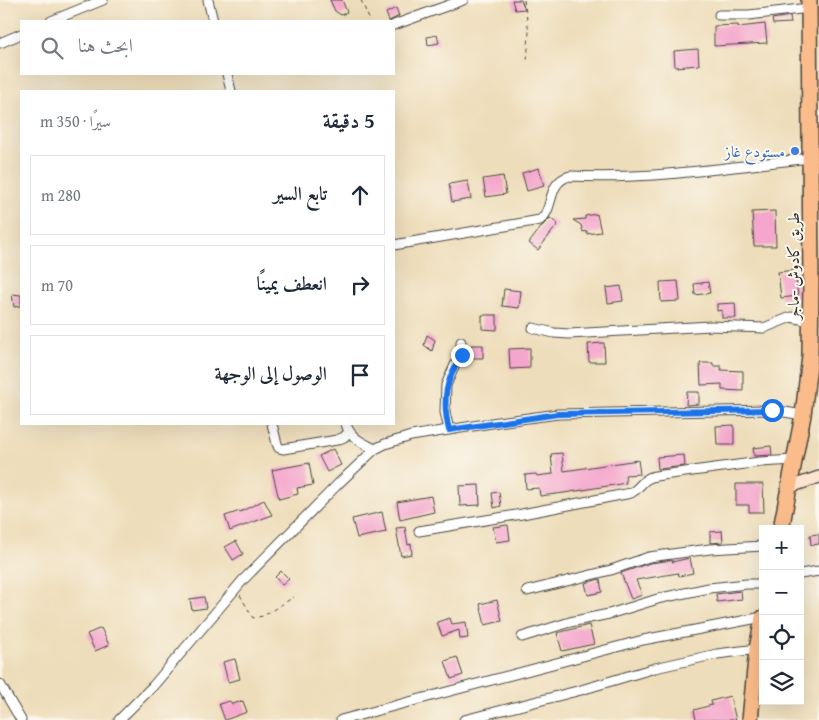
<!DOCTYPE html>
<html lang="ar">
<head>
<meta charset="utf-8">
<style>
  :root { --surface:#fff; --page:#f6f6f7; --text:#1f2937; --muted:#747a83; --line:#e0e1e3 }
  body { margin:0; font-family:"Gentium Book Plus",Amiri,serif; background:var(--page); color:var(--text); direction:rtl }
  .controls { position:absolute; right:15px; bottom:15px; display:grid; overflow:hidden; border-radius:0px; box-shadow:0 5px 20px #0002 }
  .controls button { width:45px; height:45px; display:grid; place-items:center; padding:0; border:0; border-bottom:1px solid var(--line); background:var(--surface); color:var(--text); font:25px sans-serif }
  .stop { position:absolute; width:15px; height:15px; margin:-11px; border:4px solid #1a73e8; border-radius:50%; background:#fff }
  .stop.end { background:#1a73e8; border-color:#fff; box-shadow:0 1px 5px #0008 }
  .list { margin:0; padding:0; list-style:none }
  h2 { display:flex; justify-content:space-between; align-items:center; height:65px; margin:0; padding:0 20px; font-size:21px }
  h2 small { font-size:16px; font-weight:400; color:var(--muted) }
  .list li { display:grid; grid-template-columns:32px 1fr auto; gap:15px; align-items:center; box-sizing:border-box; height:80px; margin:0 10px 10px; padding:0 10px; border:1px solid var(--line); border-radius:0px }
  .list b { display:block; font-size:19px; white-space:nowrap }
  .list em { font-size:16px; font-style:normal; color:var(--muted) }
  .icon { flex:none; width:28px; height:28px; fill:none; stroke:currentColor; stroke-width:2; stroke-linecap:round; stroke-linejoin:round }
  .map { position:relative; flex:none; width:819px; height:720px; overflow:hidden; direction:ltr }
  .search { position:absolute; background:var(--surface); box-shadow:0 5px 20px #0002; left:20px; top:20px; width:375px; height:55px; display:flex; align-items:center; gap:12px; box-sizing:border-box; padding:0 18px; border-radius:0px; color:var(--muted); font-size:19px }
  .panel { position:absolute; background:var(--surface); box-shadow:0 5px 20px #0002; left:20px; top:90px; width:375px; height:335px; border-radius:0px; direction:rtl }
  .map>svg:first-child { display:block }
  .building { fill:#f4a6cc }
  .lines { fill:none; stroke-linecap:round; stroke-linejoin:round }
  .street-casing { stroke:#484640; stroke-width:11 }
  .secondary-casing { stroke:#484640; stroke-width:14 }
  .highway-casing { stroke:#484640; stroke-width:18 }
  .path { stroke:#484640; stroke-width:1; stroke-dasharray:4 4; stroke-linecap:butt }
  .street { stroke:#fff; stroke-width:9 }
  .secondary { stroke:#fde4d1; stroke-width:11 }
  .highway { stroke:#fabc8b; stroke-width:15 }
  .route { stroke:#1a73e8; stroke-width:6 }
  .shop-dot { fill:#3f7fe0; stroke:#fbf7ec; stroke-width:2 }
  .labels { text-anchor:middle; dominant-baseline:central; stroke-width:4; stroke-linejoin:round; paint-order:stroke }
  .shop-label { font-size:16px; fill:#366cbe; stroke:#fbf7ec; text-anchor:end }
  .street-label { font-size:16px; fill:#2b2b2b; stroke:#fbf7ec }
</style>
</head>
<body>
<div class="map">
<svg width="819" height="720" viewBox="0 0 819 720">
  <rect width="100%" height="100%" fill="#fbf7ec"/>
  <filter id="ink" filterUnits="userSpaceOnUse"><feTurbulence type="fractalNoise" baseFrequency=".02" numOctaves="2"/><feDisplacementMap in="SourceGraphic" scale="10" xChannelSelector="R" yChannelSelector="G"/><feConvolveMatrix kernelMatrix="1 2 1 2 8 2 1 2 1" color-interpolation-filters="sRGB"/></filter>
  <filter id="wash" filterUnits="userSpaceOnUse"><feTurbulence type="fractalNoise" baseFrequency=".0096" numOctaves="4" result="noise"/><feDisplacementMap in="SourceGraphic" scale="20" xChannelSelector="R" yChannelSelector="G"/><feGaussianBlur stdDeviation="1.12" result="paint"/><feColorMatrix in="noise" values="0 0 0 0 0 0 0 0 0 0 0 0 0 0 0 0 0 1.4 0 .05"/><feComposite in="paint" operator="in"/></filter>
  <g filter="url(#wash)">
    <rect width="100%" height="100%" fill="#eeddba"/>
    <g id="blocks">
      <path class="building" d="M 330,0 L 342,0 L 347,12 L 341,15 L 335,11 Z
        M 512,0 L 521,0 L 525,9 L 515,10 Z
        M 396,8 L 399,16 L 389,21 L 386,13 Z
        M 790,16 L 791,23 L 773,24 L 772,19 Z
        M 765,24 L 767,43 L 714,46 L 714,26 L 738,25 L 738,27 Z
        M 437,35 L 439,43 L 428,45 L 427,37 Z
        M 698,49 L 699,65 L 675,67 L 674,51 Z
        M 539,168 L 544,186 L 527,191 L 522,173 Z
        M 503,176 L 506,194 L 486,197 L 483,179 Z
        M 468,181 L 471,199 L 452,202 L 449,184 Z
        M 775,211 L 776,246 L 754,246 L 752,212 Z
        M 597,214 L 601,232 L 587,234 L 587,231 L 583,232 L 581,225 L 573,220 L 585,219 L 585,216 Z
        M 550,218 L 558,224 L 538,250 L 529,243 L 542,226 Z
        M 795,270 L 798,296 L 781,298 L 778,272 Z
        M 678,281 L 680,301 L 661,302 L 660,282 Z
        M 708,282 L 710,293 L 695,295 L 694,284 Z
        M 621,286 L 623,301 L 608,303 L 606,288 Z
        M 504,289 L 521,291 L 519,308 L 502,306 Z
        M 12,294 L 21,295 L 21,306 L 14,307 Z
        M 735,303 L 736,318 L 722,318 L 722,310 L 717,311 L 717,304 Z
        M 482,315 L 497,315 L 497,330 L 482,329 Z
        M 427,335 L 435,340 L 432,351 L 424,345 Z
        M 604,343 L 605,362 L 589,362 L 588,344 Z
        M 471,345 L 483,345 L 483,358 L 471,358 Z
        M 530,348 L 530,368 L 510,369 L 509,349 Z
        M 700,363 L 713,363 L 713,366 L 721,366 L 721,370 L 743,371 L 743,391 L 722,390 L 722,384 L 701,385 Z
        M 687,392 L 699,392 L 699,404 L 686,405 Z
        M 734,425 L 734,445 L 717,445 L 716,426 Z
        M 771,446 L 772,455 L 754,456 L 753,448 Z
        M 333,449 L 341,465 L 327,472 L 319,456 Z
        M 562,453 L 564,471 L 638,460 L 640,474 L 625,475 L 626,483 L 564,493 L 540,496 L 539,488 L 526,489 L 525,475 L 536,474 L 537,476 L 553,474 L 551,454 Z
        M 684,455 L 685,466 L 658,469 L 657,457 Z
        M 309,463 L 313,485 L 297,488 L 298,494 L 279,499 L 272,470 Z
        M 736,484 L 763,484 L 764,512 L 749,512 L 749,505 L 736,505 Z
        M 479,485 L 480,505 L 460,506 L 459,486 Z
        M 499,492 L 501,506 L 494,508 L 492,493 Z
        M 431,496 L 434,512 L 400,520 L 397,502 Z
        M 264,500 L 272,515 L 230,531 L 225,516 L 240,511 L 240,512 Z
        M 382,512 L 386,532 L 357,538 L 352,519 Z
        M 508,525 L 510,540 L 496,542 L 493,527 Z
        M 405,527 L 408,545 L 411,544 L 412,554 L 401,556 L 396,528 Z
        M 722,531 L 723,542 L 710,543 L 710,532 Z
        M 819,534 L 819,544 L 811,545 L 810,535 Z
        M 236,541 L 243,554 L 233,560 L 225,547 Z
        M 690,558 L 693,573 L 679,576 L 678,573 L 636,580 L 642,595 L 631,599 L 621,573 L 650,563 L 672,560 L 672,562 Z
        M 281,571 L 289,579 L 282,585 L 275,577 Z
        M 600,579 L 602,592 L 588,595 L 585,583 Z
        M 741,591 L 742,599 L 717,602 L 716,594 Z
        M 204,597 L 206,608 L 192,610 L 190,599 Z
        M 497,600 L 502,621 L 485,625 L 480,604 Z
        M 450,618 L 452,624 L 466,622 L 468,638 L 460,639 L 459,630 L 442,636 L 437,622 Z
        M 589,625 L 594,644 L 562,651 L 557,633 Z
        M 101,628 L 109,645 L 95,651 L 87,634 Z
        M 457,657 L 463,675 L 451,679 L 445,661 Z
        M 235,659 L 240,679 L 228,682 L 223,662 Z
        M 730,696 L 736,720 L 696,720 L 694,710 L 712,705 L 711,701 Z
        M 230,701 L 232,704 L 243,701 L 247,712 L 225,720 L 219,704 Z"/>
    </g>
  </g>
  <g filter="url(#ink)">
    <use href="#blocks" fill-opacity="0" stroke="#484640" stroke-width="1"/>
    <g class="lines">
      <defs>
        <path id="street" d="M 208,0 L 213,21
          M 719,15 L 749,15 L 809,8
          M 51,21 L 103,0
          M 394,25 L 463,0
          M 0,43 L 21,34
          M 227,74 L 231,91
          M 394,245 L 540,220 C 555,209 546,182 570,176 C 651,180 730,167 810,158
          M 533,328 L 554,333 L 569,334 L 711,326 L 764,328 L 791,317 L 810,321
          M 272,424 L 277,444 L 279,448 L 283,449 L 337,440 L 344,437 L 349,432
          M 346,424 C 350,438 363,443 375,449
          M 449,430 L 445,412 L 446,385 L 455,365 L 461,355 L 461,342
          M 419,531 L 522,514 L 631,493 C 642,487 641,479 655,476 L 760,462 L 795,460
          M 800,574 L 819,571
          M 527,591 L 611,570 L 649,557 L 710,549 L 763,546
          M 522,637 L 570,622 L 609,614 L 661,598 L 709,588 L 747,584 L 763,584
          M 0,684 L 21,720
          M 119,720 L 153,686 L 243,580 L 338,484 L 375,449 L 385,444 L 411,436 L 498,422 L 558,414 L 772,410 L 803,415
          M 341,720 L 643,640 L 763,617
          M 464,720 L 581,690 L 655,668 L 717,654 L 757,649"/>
        <path id="secondary" d="M 790,487 L 819,477"/>
        <path id="highway" d="M 781,529 L 803,415 L 810,356 L 811,279 L 809,0
          M 750,720 L 757,649 L 763,618"/>
      </defs>
      <use href="#street" class="street-casing"/>
      <use href="#secondary" class="secondary-casing"/>
      <use href="#highway" class="highway-casing"/>
      <path class="path" d="M 361,0 L 370,21
        M 524,0 L 529,32 L 527,63
        M 240,595 L 253,618 L 263,616 L 294,597"/>
      <use href="#street" class="street"/>
      <use href="#secondary" class="secondary"/>
      <use href="#highway" class="highway"/>
    </g>
  </g>
  <g class="lines" filter="url(#ink)">
    <path class="route" d="M 462,355 C 445,381 442,401 449,430 L 558,414 L 772,410"/>
  </g>
  <circle class="shop-dot" cx="795" cy="151" r="5"/>
  <g class="labels">
    <g class="shop-label">
      <text x="785" y="151">مستودع غاز</text>
    </g>
    <g class="street-label">
      <text transform="translate(793 266) rotate(-90)">طريق كادوش -ماجر</text>
    </g>
  </g>
</svg>
<div class="controls">
<button>+</button>
<button>−</button>
<button><svg class="icon" aria-label="locate" viewBox="0 0 24 24"><circle cx="12" cy="12" r="6"/><path d="M12 2v4M12 18v4M2 12h4M18 12h4"/></svg></button>
<button><svg class="icon" aria-label="layers" viewBox="0 0 24 24"><path d="M12 4l9 5-9 5-9-5zM3 14l9 5 9-5"/></svg></button>
</div>
<div class="stop" style="left:772px;top:410px"></div>
<div class="stop end" style="left:462px;top:355px"></div>
<div class="search"><svg class="icon" aria-label="search" viewBox="0 0 24 24"><circle cx="10" cy="10" r="6"/><path d="M15 15l6 6"/></svg>ابحث هنا</div>
<section class="panel">
<h2>5 دقيقة<small>سيرًا · 350 m</small></h2>
<ul class="list">
<li><svg class="icon" aria-label="ahead" viewBox="0 0 24 24"><path d="M12 20V5M6 11l6-6 6 6"/></svg><div><b>تابع السير</b></div><em>280 m</em></li>
<li><svg class="icon" aria-label="right" viewBox="0 0 24 24"><path d="M7 20v-9h11M14 6l5 5-5 5"/></svg><div><b>انعطف يمينًا</b></div><em>70 m</em></li>
<li><svg class="icon" aria-label="arrive" viewBox="0 0 24 24"><path d="M6 21V4h12l-3 4 3 4H6"/></svg><div><b>الوصول إلى الوجهة</b></div></li>
</ul>
</section>
</div>
</body>
</html>
